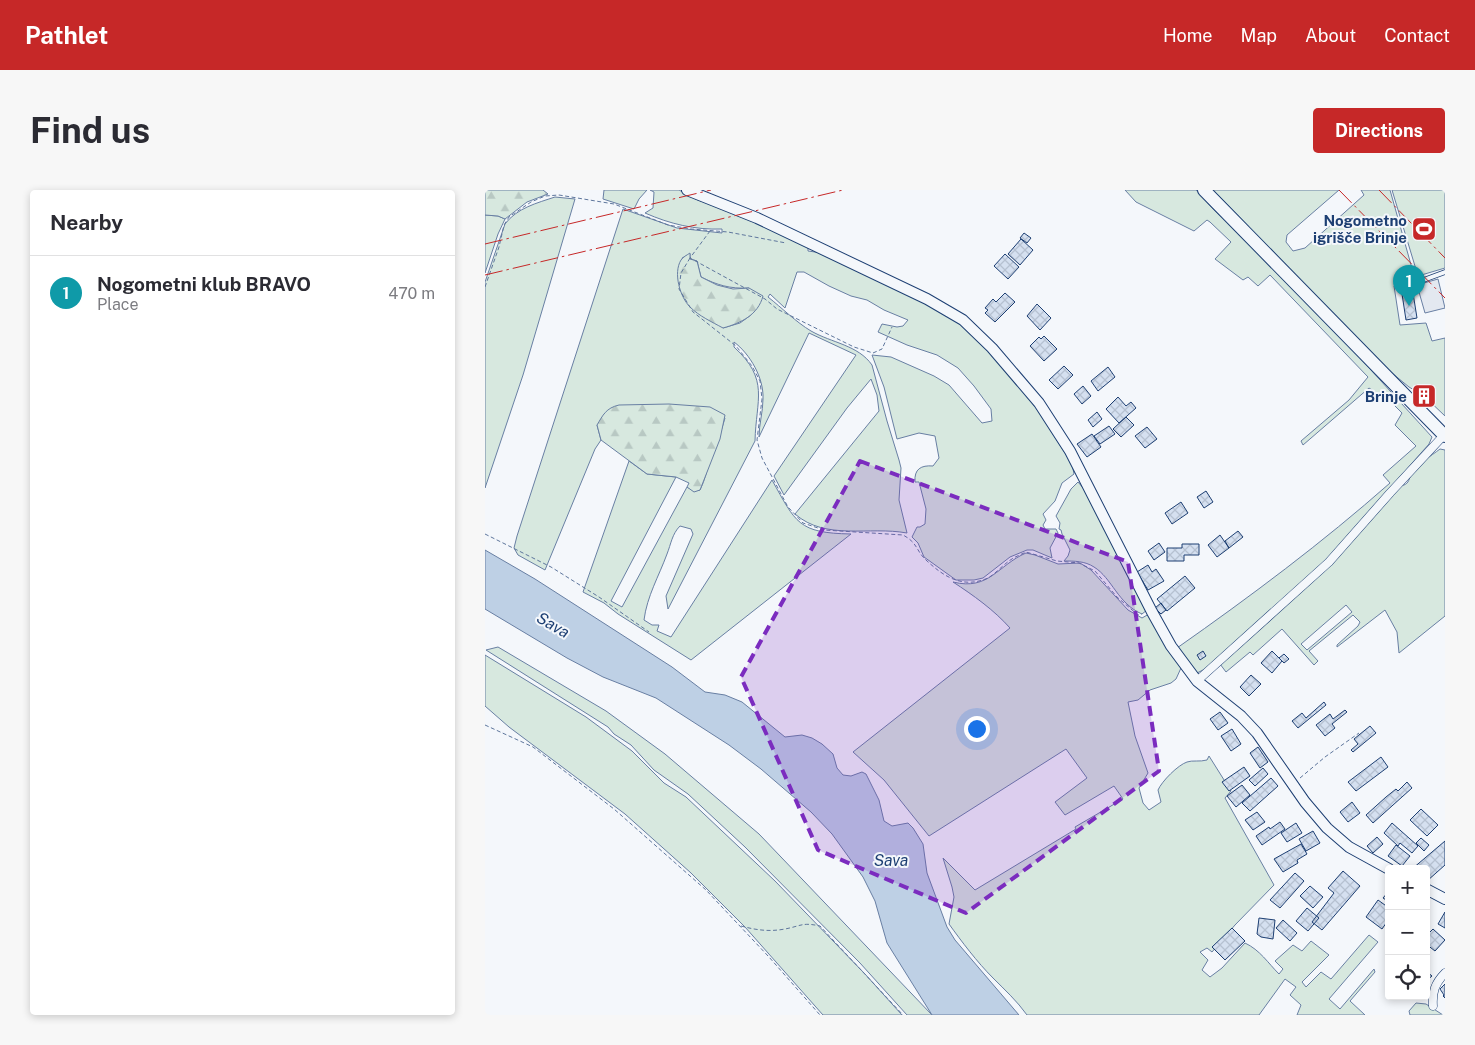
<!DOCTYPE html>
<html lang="en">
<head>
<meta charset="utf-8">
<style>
  :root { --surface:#fff; --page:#f7f7f7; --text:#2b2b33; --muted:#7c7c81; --line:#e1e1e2; --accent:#c62828 }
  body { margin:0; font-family:"Public Sans",sans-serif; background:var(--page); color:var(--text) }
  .controls { position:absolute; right:15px; bottom:15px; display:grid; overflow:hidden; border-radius:5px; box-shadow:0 2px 8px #0003 }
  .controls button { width:45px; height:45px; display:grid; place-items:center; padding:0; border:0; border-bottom:1px solid var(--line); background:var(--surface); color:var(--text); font:25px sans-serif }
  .you { position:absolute; left:491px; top:538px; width:18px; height:18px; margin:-12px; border:4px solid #fff; border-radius:50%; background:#1a73e8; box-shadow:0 0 0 8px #1a73e833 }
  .badge { display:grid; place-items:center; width:32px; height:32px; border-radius:50%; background:var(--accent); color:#fff; font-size:16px; font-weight:700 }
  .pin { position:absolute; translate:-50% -41px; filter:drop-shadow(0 1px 2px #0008) }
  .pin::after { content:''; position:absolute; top:26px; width:18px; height:15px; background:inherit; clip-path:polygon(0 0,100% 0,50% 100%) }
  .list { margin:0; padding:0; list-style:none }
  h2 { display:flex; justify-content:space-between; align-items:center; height:65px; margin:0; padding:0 20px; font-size:21px }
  h2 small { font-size:16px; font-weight:400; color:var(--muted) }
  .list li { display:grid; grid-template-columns:32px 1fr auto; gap:15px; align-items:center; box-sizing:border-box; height:75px; padding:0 20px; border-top:1px solid var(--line) }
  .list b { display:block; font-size:19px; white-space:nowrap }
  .list p { margin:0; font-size:16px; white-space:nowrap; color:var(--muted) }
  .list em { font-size:16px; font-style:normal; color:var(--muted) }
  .icon { flex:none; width:28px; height:28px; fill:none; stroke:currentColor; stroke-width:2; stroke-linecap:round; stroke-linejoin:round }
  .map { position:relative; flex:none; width:960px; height:825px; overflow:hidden; border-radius:5px }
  header { display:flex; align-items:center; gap:30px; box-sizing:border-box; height:70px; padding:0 25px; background:var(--accent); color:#fff }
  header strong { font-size:24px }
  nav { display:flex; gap:28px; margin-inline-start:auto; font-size:18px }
  .intro { display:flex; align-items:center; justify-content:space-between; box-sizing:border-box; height:120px; padding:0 30px }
  h1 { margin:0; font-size:35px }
  .button { padding:12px 22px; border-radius:5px; background:var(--accent); color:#fff; font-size:18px; font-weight:700 }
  main { display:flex; gap:30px; padding:0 30px }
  aside { flex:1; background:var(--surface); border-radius:5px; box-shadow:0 2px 8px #0003 }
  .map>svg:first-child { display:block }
  .grass { fill:#d7e8df; stroke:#687fa3; fill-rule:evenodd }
  .forest { fill:url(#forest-firs); stroke:#687fa3 }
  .parking { fill:#e3e8f0; stroke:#687fa3 }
  .water { fill:#bed0e5; stroke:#687fa3 }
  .building { fill:url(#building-cross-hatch); stroke:#1d3f73 }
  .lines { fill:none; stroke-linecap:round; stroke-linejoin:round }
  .service-casing { stroke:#1d3f73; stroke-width:5.5 }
  .minor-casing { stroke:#1d3f73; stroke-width:9 }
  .tertiary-casing { stroke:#1d3f73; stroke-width:12 }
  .primary-casing { stroke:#1d3f73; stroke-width:14 }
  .path { stroke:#5e769c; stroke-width:1; stroke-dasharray:4 2.5; stroke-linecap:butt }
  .service { stroke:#f4f7fb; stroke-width:4 }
  .minor { stroke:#f4f7fb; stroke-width:8 }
  .tertiary { stroke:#f4f7fb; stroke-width:10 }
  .primary { stroke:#f4f7fb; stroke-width:12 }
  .power { stroke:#c62828; stroke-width:1; stroke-dasharray:18 4 2.5 4; stroke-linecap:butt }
  .marked { fill:#7b2cbf; fill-opacity:0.2; stroke:#7b2cbf; stroke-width:4; stroke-dasharray:10 6; stroke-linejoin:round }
  .labels { text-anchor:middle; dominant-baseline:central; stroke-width:4; stroke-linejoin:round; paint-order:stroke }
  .poi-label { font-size:15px; font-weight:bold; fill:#1d3f73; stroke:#f4f7fb; text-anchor:end }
  .water-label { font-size:16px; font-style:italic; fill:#1d3f73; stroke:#f4f7fb }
</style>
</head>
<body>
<header>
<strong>Pathlet</strong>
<nav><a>Home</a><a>Map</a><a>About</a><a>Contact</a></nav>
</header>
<div class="intro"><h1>Find us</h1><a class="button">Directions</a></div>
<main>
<aside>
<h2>Nearby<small></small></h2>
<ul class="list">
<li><span class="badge" style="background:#0f9aa8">1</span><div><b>Nogometni klub BRAVO</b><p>Place</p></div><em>470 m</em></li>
</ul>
</aside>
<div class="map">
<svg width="960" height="825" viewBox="0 0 960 825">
  <defs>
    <pattern id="forest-firs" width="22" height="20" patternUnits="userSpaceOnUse" patternTransform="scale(1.25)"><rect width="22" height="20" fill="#d7e8df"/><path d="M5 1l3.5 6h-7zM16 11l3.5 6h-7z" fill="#b8c8c3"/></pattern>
    <pattern id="building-cross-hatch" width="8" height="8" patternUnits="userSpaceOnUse" patternTransform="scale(1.25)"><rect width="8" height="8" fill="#d5e0f0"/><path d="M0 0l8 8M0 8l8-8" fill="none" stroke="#b6c1d1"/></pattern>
  </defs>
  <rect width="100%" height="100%" fill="#f4f7fb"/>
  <path class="grass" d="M 119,0 L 162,0 L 154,9 L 149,19 L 118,9 Z
    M 165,0 L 194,0 L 213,10 L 256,24 L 323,57 L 323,61 L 337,63 L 451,117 L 482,139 L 531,191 L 554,222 L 587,274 L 589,284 L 577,293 L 570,311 L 558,324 L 561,330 L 558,335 L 560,339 L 571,339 L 573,343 L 565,358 L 567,368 L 548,360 L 542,360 L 525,367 L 498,388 L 489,390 L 471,390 L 439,367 L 433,353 L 427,347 L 432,337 L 435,337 L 440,334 L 441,319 L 434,292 L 430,292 C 429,279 436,275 448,276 L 454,268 L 450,246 L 434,243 L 412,249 L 399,197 L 387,165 L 406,167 L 449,186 L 464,195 L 497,233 L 507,231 L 506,219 L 489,196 L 473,178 L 452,165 L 422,155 L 393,142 L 397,134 L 412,137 L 418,136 L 423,130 L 399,120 L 382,110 L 366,106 L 344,96 L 319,82 L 312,82 L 300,118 L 285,104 L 283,107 C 297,118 311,132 326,141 C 347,153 373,155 387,175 L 402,231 L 414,270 L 416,278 L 414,310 L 422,343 C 384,336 341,351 310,324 L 394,221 L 392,205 L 386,189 L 362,218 L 299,305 L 289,286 L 371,165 L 324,143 L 274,247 C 274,234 278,222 278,209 C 279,188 265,164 249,152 L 249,157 C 285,190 271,209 270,251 L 183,419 L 181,406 L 208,344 L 206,339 L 195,336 C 187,344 186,354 182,364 C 174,386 162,406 159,430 L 167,435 L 174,435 L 172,441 L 186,447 L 287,290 C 311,333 313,343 366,344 L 206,470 L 133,424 L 119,413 L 98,402 L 144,271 L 162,284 L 191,287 L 126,411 L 137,417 L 202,297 L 209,301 L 215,300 C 220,290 222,280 225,270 C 230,256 236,243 240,228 L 112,235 L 116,250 L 110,259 L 60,380 L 33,365 L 29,358 L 32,346 L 138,19 L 192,38 L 237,43 L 237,39 C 210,40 185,34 160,23 L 168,18 L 169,2 ZM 205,64 L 205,69 L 212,71 L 216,87 C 232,95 245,99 264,98 L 266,125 L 255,133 L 238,138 L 197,68 Z
    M 640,0 L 711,0 C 721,10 729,22 741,30 L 865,157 L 947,247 L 944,254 L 842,369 L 809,401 L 722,478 L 712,483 L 692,458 C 766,406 837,353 905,293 L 898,285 L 931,256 L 910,235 L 917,223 L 908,214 L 884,198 L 818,255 L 816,251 L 864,210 L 883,187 L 785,85 L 773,96 L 763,87 L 758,90 L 730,69 L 746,52 L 725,32 L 722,30 L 709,41 L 651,12 Z
    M 728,0 L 854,0 L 802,45 L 801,52 L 808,61 L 820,58 L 879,5 L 876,0 L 905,0 L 930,89 L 909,96 L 915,135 L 941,133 L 947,151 L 960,148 L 960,226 L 939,206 L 924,197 L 902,179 Z
    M 907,0 L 960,0 L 960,78 L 933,86 Z
    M 70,7 L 90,9 L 38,185 L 0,298 L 0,92 L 20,34 C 32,18 52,13 70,7 Z
    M 0,25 L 13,26 L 20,29 L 13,44 L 0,83 Z
    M 955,259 L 960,260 L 960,426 L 914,463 L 912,442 L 900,420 L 852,457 L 852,455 L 873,436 L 875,432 L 868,425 L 824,461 L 833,471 L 829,475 L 797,439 L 768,465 L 765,462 L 741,482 L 735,474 L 789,427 L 916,296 C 924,294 923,291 926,285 C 932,274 946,266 955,259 ZM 861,415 L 867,422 L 822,460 L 816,454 Z
    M 593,292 L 599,299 L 660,415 L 662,420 L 657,424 C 633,414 627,388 609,377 C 600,371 589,371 579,371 L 583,366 L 585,360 L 577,344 L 576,340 L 574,339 L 575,333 L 571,326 L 586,299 Z
    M 541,363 L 550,365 L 573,374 L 595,373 L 606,380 L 643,420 L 657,428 L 664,424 L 696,478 L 691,489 L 686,493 L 665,500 L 653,510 L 643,512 L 650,546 L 663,583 L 654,598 L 658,613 L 664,620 L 676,612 L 673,600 C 677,591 693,575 702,572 C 707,570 715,572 722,570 L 724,566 L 746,601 L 740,608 L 789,695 L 750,735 L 727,762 L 722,758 L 715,762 L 723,770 L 717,780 L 725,787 L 737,778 L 760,753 C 775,760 783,773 794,784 L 798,779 L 790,771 L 808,755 L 817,761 L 826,751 L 844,765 L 817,792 L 821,797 L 836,782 L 846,789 L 884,745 L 893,752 L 844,809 L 855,819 L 889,779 L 890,782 L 865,811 L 880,825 L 812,825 L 816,815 L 805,805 L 811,797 L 800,789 L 774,825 L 542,825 C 532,811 520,800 508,788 C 492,772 477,752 464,734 L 469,707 L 467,697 L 458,668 L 490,700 L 591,639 L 590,637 L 638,609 L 629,596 L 580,625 L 570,612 L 602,588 L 581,559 L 444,646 L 399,590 L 368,562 L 525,438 C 509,420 488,405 468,392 C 504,401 513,375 541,363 Z
    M 13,457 L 121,521 L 180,564 L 274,644 L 447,825 L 422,825 L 375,773 L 260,657 L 203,604 L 169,580 L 146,555 L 129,544 L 123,537 L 1,460 Z
    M 0,465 L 101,527 L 147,561 L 179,593 L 201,607 L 290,691 L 380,784 L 417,825 L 338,825 L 260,737 L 206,683 L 140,624 L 24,537 L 0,516 Z
    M 931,813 L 941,814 L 958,825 L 925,825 L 924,821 Z"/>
  <path class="forest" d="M 0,0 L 58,0 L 63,4 L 42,12 L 20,29 L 13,26 L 0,25 Z
    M 205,63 L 205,69 L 212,71 L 216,87 L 232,95 L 248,99 L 264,98 L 278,106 C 273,125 256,133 238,138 C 227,132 214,126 205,117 C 195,107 188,83 196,70 C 198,67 202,65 205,63 Z
    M 184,214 L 225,217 L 240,225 L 235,249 L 215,300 L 209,302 L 202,297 L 204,293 L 191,287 L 162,284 L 116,250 L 112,235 C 118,225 121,218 134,215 Z"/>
  <path class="parking" d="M 953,89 L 960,118 L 940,123 L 932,95 Z"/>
  <path class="water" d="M 0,360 L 50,389 L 187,477 L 220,502 L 240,505 L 257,512 L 300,547 L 317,545 L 327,548 L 337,554 L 348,564 L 352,578 L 358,585 L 366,586 L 377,582 L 381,584 L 394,610 L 399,631 L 407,636 L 423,633 L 428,638 L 438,654 L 442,683 L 462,737 L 470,750 L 534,825 L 447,825 L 402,753 L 390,711 L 378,687 L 347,644 L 326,622 L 276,579 L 244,555 L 171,508 L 118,487 L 82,468 L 0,419 Z"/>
  <path class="building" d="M 539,43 L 546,48 L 542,53 L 535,48 Z
    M 536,49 L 548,60 L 535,75 L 523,64 Z
    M 520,64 L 534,77 L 523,89 L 509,76 Z
    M 520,103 L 530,112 L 510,132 L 500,123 L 503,120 L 500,118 L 508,109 L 511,112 Z
    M 928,103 L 932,128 L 921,130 L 917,104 Z
    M 552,114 L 566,128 L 555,140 L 542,126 Z
    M 559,146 L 572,159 L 559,171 L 545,156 L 554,147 L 556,149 Z
    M 579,176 L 588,185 L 573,199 L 564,190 Z
    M 623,177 L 630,187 L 613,201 L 606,191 Z
    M 598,196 L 606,206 L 597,214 L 589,204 Z
    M 633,207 L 641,216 L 646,212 L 651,218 L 634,233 L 621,219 Z
    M 612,222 L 617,229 L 608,237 L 603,230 Z
    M 641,227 L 649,235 L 636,247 L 628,239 Z
    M 624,236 L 630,244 L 615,254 L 609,246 Z
    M 662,237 L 672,249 L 660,258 L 650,246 Z
    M 607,244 L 616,257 L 602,267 L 592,254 Z
    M 721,301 L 728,312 L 719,318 L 712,307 Z
    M 696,312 L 703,323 L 687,334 L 680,323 Z
    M 753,341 L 758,347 L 744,358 L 740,351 Z
    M 735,345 L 744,358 L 732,367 L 723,355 Z
    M 674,353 L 680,362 L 669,370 L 663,361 Z
    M 697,354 L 714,354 L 714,365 L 699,365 L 699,371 L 682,371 L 682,358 L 697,358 Z
    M 663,375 L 667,382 L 671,379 L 679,391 L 663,400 L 652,382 Z
    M 700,386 L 710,398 L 682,421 L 672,409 Z
    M 676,413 L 681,420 L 676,424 L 670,418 Z
    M 718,461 L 721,466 L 715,470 L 712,465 Z
    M 787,461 L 797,471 L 787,483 L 776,473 Z
    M 799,464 L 804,469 L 799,473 L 794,468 Z
    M 766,485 L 776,494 L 764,506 L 755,497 Z
    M 839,512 L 841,515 L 813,538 L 807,531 L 817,523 L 821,528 Z
    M 860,520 L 862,522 L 847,534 L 850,538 L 840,546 L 831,535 L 845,524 L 848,529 Z
    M 735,522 L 743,533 L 733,540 L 725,529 Z
    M 885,536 L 891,543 L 868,562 L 866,560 L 873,554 L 869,549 Z
    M 747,539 L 756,554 L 746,561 L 736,546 Z
    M 773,557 L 783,572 L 775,578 L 765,563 Z
    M 896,567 L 903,577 L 871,601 L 863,592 Z
    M 759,577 L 765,586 L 744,601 L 737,592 Z
    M 778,578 L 783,584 L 770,596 L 764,590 Z
    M 786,588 L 793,596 L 765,621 L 757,613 Z
    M 922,592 L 927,598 L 888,633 L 881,625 L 901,607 L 911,599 L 913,601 Z
    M 757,595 L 765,605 L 751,617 L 742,606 Z
    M 867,612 L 875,623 L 863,632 L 855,622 Z
    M 936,619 L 953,635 L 942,646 L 925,630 Z
    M 772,622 L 780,632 L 768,640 L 760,630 Z
    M 795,632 L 800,639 L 777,655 L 771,646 L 784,637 L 785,639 Z
    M 811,633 L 817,643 L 802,652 L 796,643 Z
    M 907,633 L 933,656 L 927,663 L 915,653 L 913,656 L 899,643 Z
    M 828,641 L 835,653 L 821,661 L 814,649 Z
    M 892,647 L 898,654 L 888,663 L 882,656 Z
    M 936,648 L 944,655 L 939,661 L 931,653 Z
    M 960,651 L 960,675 L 942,691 L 941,679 L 927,679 Z
    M 816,654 L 822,664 L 812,670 L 813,673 L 798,682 L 789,669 Z
    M 911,655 L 925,666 L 917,676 L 903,666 Z
    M 858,681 L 875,696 L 837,740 L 827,732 L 849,703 L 843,698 Z
    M 810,683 L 819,691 L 795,718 L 785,710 Z
    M 825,696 L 838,707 L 828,718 L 815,706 Z
    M 904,701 L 904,712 L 898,708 Z
    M 893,710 L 904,718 L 904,729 L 897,739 L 881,727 Z
    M 822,718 L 834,728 L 823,741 L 811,731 Z
    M 960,722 L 960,738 L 953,734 Z
    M 774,728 L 790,730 L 788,749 L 776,747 L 772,744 Z
    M 798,730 L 812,743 L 805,751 L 791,738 Z
    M 747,738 L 760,751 L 740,770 L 727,757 Z
    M 948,739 L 960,750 L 950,761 L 941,754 L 941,746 Z
    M 941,781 L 947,786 L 941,791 Z
    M 960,794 L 960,808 L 958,806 L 959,805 L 955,799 Z"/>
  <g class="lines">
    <defs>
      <path id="service" d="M 925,95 L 960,82"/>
      <path id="minor" d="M 712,491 L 844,372 L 905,303 L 960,244
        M 948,816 C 947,802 950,793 960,783"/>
      <path id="tertiary" d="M 202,0 L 272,28 L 442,109 L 478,130 L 507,158 L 554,213 L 585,261 L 667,422 L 686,456 L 712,491 L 756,526 L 772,543 L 820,612 L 842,638 L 864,657 L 904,679
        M 941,699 L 960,709"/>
      <path id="primary" d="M 719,0 L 960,246"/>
    </defs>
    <use href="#service" class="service-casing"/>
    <use href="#minor" class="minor-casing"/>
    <use href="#tertiary" class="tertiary-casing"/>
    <use href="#primary" class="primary-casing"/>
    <path class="path" d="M 225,41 L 205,68 L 280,109 L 292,119 L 369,157 L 388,163 L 397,159 L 407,137
      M 205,68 L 196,83 L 194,99 L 208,122 L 251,156 L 267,176 L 275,191 L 277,209 L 272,250 L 277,268 L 303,317 L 318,333 L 339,340 L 418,345 C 433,353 431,361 441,370 C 459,387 478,399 503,388 C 510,384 517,376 524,371 C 529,367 535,365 541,362 L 572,371 L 594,373 L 610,381 L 632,407 L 653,425 L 657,424
      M 0,97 L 14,57 L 19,35 L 24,27 L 46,12 L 60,6 L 74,5 L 129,14 L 183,35 L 206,39 L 243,42 L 301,53
      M 0,344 L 66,377 L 114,407 L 164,442
      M 0,535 L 48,557 L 129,619 L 221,700 L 284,767 L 335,825
      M 815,588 L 840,567 L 874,543
      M 256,736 C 271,740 284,742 300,739 C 316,736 317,732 335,736 L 418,825"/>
    <use href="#service" class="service"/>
    <use href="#minor" class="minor"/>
    <use href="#tertiary" class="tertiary"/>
    <use href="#primary" class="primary"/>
    <path class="power" d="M 854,0 L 960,108
      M 894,0 L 960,68
      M 0,54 L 226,0
      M 0,85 L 358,0"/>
  </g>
  <path class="marked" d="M 375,271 L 643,372 L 674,581 L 481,723 L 333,660 L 256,487 Z"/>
  <defs>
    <symbol id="stadium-square" viewBox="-11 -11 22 22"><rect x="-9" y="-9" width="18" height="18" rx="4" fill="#c62828" stroke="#f4f7fb"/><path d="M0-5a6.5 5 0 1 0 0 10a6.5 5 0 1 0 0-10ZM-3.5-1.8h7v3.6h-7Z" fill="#fff"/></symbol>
    <symbol id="building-square" viewBox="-11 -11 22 22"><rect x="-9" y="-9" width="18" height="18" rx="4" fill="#c62828" stroke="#f4f7fb"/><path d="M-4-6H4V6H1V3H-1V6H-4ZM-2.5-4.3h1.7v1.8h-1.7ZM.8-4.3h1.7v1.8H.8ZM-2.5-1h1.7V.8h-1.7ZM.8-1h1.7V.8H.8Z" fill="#fff"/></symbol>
  </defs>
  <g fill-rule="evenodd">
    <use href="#stadium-square" x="925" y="25" width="28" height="28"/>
    <use href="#building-square" x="925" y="192" width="28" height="28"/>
  </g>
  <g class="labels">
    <g class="poi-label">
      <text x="922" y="30">Nogometno<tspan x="922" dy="17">igrišče Brinje</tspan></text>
      <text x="922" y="206">Brinje</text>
    </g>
    <g class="water-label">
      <text transform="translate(68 435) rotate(30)">Sava</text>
      <text x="406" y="670">Sava</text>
    </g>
  </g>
</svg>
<div class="controls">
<button>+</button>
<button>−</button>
<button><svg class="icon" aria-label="locate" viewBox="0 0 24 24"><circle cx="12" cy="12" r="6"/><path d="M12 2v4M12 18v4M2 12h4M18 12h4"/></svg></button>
</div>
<div class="you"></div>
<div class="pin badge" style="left:924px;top:116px;background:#0f9aa8">1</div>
</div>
</main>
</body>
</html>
